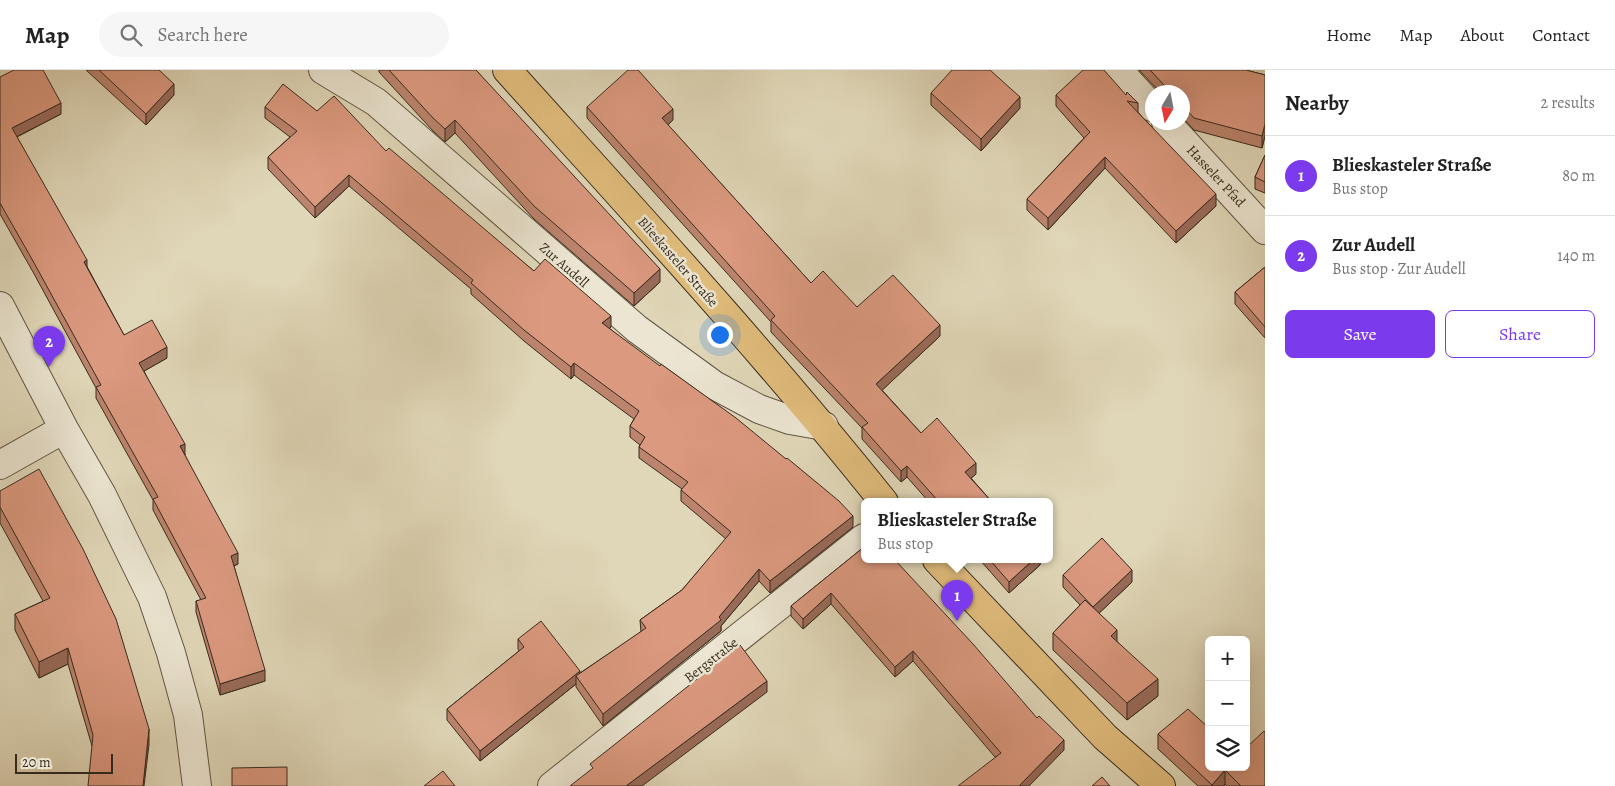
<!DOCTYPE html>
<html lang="en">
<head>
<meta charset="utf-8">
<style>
  :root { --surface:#fff; --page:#f6f6f6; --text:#222; --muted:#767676; --line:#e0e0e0; --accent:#7c3aed }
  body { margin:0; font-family:Alegreya,serif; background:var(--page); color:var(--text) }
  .controls { position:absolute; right:15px; bottom:15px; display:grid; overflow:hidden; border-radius:8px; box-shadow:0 5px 20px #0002 }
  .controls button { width:45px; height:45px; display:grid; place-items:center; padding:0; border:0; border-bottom:1px solid var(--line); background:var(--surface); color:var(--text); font:25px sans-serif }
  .compass { position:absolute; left:1145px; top:15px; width:45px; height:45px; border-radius:50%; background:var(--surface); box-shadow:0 5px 20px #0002; rotate:190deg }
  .scale { position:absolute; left:15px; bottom:12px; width:98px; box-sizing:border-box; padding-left:5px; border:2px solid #382b1e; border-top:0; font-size:14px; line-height:18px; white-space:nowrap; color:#382b1e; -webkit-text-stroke:4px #ebe5d1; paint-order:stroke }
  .you { position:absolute; left:719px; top:264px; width:18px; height:18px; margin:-12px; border:4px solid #fff; border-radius:50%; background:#1a73e8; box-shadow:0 0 0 8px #1a73e833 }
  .badge { display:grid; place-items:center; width:32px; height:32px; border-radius:50%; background:var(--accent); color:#fff; font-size:16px; font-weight:700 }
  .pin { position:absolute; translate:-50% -41px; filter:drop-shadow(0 1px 2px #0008) }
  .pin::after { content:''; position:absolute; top:26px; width:18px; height:15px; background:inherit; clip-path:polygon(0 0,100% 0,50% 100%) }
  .popup { position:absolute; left:861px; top:428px; width:192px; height:65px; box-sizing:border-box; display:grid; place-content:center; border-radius:8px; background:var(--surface); filter:drop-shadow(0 1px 4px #0005); font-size:16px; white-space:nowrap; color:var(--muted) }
  .popup b { font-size:19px; color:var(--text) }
  .popup::after { content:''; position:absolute; left:50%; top:100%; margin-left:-10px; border:10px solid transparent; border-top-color:var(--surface) }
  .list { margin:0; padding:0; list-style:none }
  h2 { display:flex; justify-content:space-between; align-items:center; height:65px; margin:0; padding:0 20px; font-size:21px }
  h2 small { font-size:16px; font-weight:400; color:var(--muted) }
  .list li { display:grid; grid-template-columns:32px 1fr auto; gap:15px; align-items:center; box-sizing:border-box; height:80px; padding:0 20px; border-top:1px solid var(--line) }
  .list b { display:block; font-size:19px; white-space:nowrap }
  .list p { margin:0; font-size:16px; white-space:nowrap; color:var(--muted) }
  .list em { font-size:16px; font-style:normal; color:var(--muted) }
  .actions { display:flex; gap:10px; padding:15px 20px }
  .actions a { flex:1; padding:11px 0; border:1px solid var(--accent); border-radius:8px; text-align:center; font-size:18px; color:var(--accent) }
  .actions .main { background:var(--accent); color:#fff }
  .icon { flex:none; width:28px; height:28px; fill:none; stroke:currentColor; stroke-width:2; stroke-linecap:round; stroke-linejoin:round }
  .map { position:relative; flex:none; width:1265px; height:716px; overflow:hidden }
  header { display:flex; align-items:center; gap:30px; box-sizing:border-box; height:70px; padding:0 25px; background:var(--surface); border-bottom:1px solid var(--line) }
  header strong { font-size:24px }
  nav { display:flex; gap:28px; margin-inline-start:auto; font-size:18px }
  .search { width:350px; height:45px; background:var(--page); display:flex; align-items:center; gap:12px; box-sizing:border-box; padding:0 18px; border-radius:28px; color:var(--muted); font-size:19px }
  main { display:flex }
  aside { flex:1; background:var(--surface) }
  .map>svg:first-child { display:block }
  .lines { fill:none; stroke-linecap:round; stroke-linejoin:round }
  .minor-casing { stroke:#625644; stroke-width:30 }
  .major-casing { stroke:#382b1e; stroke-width:30 }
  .minor { stroke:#ebe5d1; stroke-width:28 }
  .major { stroke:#e0bc7c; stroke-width:28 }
  .wall { fill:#bc846d; stroke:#382b1e }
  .shaded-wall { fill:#996b59; stroke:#382b1e }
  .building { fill:#db997f; stroke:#382b1e }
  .labels { text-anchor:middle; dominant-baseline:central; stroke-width:5; stroke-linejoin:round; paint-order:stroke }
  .street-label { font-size:14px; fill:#382b1e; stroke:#ebe5d1 }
</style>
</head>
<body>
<header>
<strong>Map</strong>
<div class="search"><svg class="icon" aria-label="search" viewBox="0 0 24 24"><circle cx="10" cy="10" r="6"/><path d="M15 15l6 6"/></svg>Search here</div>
<nav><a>Home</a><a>Map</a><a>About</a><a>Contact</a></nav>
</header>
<main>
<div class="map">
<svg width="1265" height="716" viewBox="0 0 1265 716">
  <rect width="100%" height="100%" fill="#e0d7b8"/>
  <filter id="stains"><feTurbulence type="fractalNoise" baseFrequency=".004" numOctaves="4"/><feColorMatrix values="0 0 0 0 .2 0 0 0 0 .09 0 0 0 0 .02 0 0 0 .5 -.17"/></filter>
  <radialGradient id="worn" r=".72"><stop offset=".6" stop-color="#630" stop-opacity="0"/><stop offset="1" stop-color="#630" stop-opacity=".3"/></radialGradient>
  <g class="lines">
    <defs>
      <path id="minor" d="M 323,0 L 376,32 L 637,259 L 714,315 L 759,339 L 790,350 L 824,356
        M 1118,0 L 1152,37
        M 1166,52 L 1265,160
        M 0,236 L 64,359 L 102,425 L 152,527 L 171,583 L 188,645 L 197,716
        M 0,395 L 64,359
        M 552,716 L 864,468"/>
      <path id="major" d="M 507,0 C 635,142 765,283 884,432
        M 937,490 L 1105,667 L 1161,716"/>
    </defs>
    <use href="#minor" class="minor-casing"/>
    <use href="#major" class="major-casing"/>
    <use href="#minor" class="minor"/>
    <use href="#major" class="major"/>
  </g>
  <path class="wall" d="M 86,0 L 159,0 L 174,25 L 146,55 Z
    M 379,0 L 476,0 L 660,212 L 634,236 L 534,149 L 455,63 L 445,72 L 433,61 L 379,2 Z
    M 1139,0 L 1246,0 L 1265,5 L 1265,66 L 1262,78 L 1194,60 L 1182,47 L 1182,22 L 1160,22 Z
    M 0,7 L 61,44 L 17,67 L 124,265 L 167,288 L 144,301 L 238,494 L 234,496 L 265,611 L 220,625 L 196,542 L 196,531 L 201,530 L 153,440 L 153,430 L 96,328 L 96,318 L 33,202 L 0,144 Z
    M 931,23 L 1020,38 L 981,81 L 931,35 Z
    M 1056,25 L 1126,25 L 1138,33 L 1138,42 L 1216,136 L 1176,173 L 1105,98 L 1048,160 L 1027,140 L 1027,129 L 1084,68 L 1056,36 Z
    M 265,37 L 317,41 L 386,81 L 534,201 L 611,257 L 609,258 L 853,457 L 770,523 L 759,511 L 721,556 L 721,561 L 603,656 L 576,617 L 576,614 L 480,691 L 447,650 L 447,639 L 519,581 L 518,579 L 518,569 L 580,603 L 641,562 L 640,550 L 682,520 L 726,469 L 681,431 L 681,420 L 682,419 L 639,388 L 639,377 L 640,375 L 630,367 L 630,356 L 634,349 L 574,305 L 571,309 L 524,271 L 471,224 L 471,219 L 349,116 L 315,148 L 268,99 L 268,87 L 290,67 L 265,48 Z
    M 587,37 L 673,50 L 668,55 L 811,213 L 857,237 L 940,266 L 882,320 L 921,363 L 976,404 L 971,408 L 992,432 L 929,432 L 907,407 L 901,412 L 862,369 L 862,358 L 771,262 L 771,252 L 587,48 Z
    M 1265,85 L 1265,123 L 1255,119 L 1255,107 Z
    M 1265,197 L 1265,268 L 1235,234 L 1235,222 Z
    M 0,421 L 149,675 L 92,676 L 68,594 L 39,608 L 15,560 L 15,544 L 43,531 L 0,453 Z
    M 864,477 L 1064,680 L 995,687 L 913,591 L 895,607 L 831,534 L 803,559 L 791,546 L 791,536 Z
    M 980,490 L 1040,490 L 1040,495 L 1009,523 Z
    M 1063,505 L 1132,512 L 1099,543 L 1117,571 L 1158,626 L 1127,650 L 1053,580 L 1053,563 L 1080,535 L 1063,517 Z
    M 1158,664 L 1246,697 L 1265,716 L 1227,716 L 1225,714 L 1224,716 L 1198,716 L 1158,679 Z"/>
  <path class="shaded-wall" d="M 174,14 L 174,25 L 146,55 L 146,44 Z
    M 1020,27 L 1020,38 L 981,81 L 981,69 Z
    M 61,33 L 61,44 L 12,69 L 12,58 Z
    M 673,39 L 673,50 L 662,60 L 662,48 Z
    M 455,50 L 455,63 L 445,72 L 445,59 Z
    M 1265,54 L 1265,66 L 1262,78 L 1262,66 Z
    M 1105,87 L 1105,98 L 1048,160 L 1048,148 Z
    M 349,105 L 349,116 L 315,148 L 315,137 Z
    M 1216,124 L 1216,136 L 1176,173 L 1176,161 Z
    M 87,190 L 87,201 L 84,192 Z
    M 660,199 L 660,212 L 634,236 L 634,223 Z
    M 611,246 L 611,257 L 602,265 L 602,253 Z
    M 940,255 L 940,266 L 876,326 L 876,314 Z
    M 167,277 L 167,288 L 139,304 L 139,293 Z
    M 574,293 L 574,305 L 571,309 L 571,297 Z
    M 185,374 L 185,385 L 180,376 Z
    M 976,393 L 976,404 L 965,413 L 965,402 Z
    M 907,396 L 907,407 L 901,412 L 901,401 Z
    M 853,446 L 853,457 L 770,523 L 770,511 Z
    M 238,483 L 238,494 L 231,497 L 231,486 Z
    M 1033,490 L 1040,490 L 1040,495 L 1009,523 L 1009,512 Z
    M 759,499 L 759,511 L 721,556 L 721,561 L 603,656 L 603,644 L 719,547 Z
    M 1132,500 L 1132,512 L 1093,549 L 1093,537 Z
    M 831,523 L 831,534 L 803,559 L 803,549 Z
    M 1117,560 L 1117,577 L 1111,566 Z
    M 68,578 L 68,594 L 39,608 L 39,592 Z
    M 913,581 L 913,591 L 895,607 L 895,597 Z
    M 265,600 L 265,611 L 220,625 L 220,614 Z
    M 580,601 L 580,611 L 576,606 L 576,614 L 480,691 L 480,681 Z
    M 1158,609 L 1158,626 L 1127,650 L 1127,633 Z
    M 767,611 L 767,622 L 642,716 L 626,716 Z
    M 149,659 L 149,675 L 144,716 L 143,716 Z
    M 1064,670 L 1064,680 L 1029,716 L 1019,716 Z
    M 1225,700 L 1225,714 L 1224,716 L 1212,716 L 1212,715 Z"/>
  <path class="building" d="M 14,0 L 43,0 L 61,33 L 12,58 L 87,190 L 84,192 L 124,265 L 152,250 L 167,277 L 139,293 L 185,374 L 180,376 L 238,483 L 231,486 L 265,600 L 220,614 L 196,531 L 206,528 L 153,429 L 158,427 L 96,317 L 101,315 L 33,191 L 0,133 L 0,7 Z
    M 99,0 L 159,0 L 174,14 L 146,44 Z
    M 389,0 L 476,0 L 660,199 L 634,223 L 534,136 L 455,50 L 445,59 L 433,48 Z
    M 628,0 L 638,0 L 673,39 L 662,48 L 811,213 L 823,201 L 857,237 L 893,205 L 940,255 L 876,314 L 921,363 L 937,348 L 976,393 L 965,402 L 992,432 L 939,432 L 907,396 L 901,401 L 862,357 L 868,353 L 771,250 L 775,246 L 587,37 Z
    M 952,0 L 990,0 L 1020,27 L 981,69 L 931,23 Z
    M 1083,0 L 1104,0 L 1126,25 L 1127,22 L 1138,33 L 1127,31 L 1216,124 L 1176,161 L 1105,87 L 1048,148 L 1027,129 L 1090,62 L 1056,25 Z
    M 1150,0 L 1246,0 L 1265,5 L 1265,54 L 1262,66 L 1194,48 L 1182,35 L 1182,22 L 1166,22 L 1164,15 Z
    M 283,14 L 317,41 L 334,26 L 386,81 L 389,78 L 534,201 L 545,189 L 611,246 L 602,253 L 660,296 L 661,294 L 736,348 L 786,389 L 787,388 L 839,431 L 853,446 L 770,511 L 759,499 L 719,547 L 721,550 L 603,644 L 576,606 L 646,558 L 640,550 L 682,520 L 731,462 L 681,420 L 688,412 L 639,377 L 645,367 L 630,356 L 639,341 L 574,293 L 571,297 L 524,260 L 471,213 L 473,210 L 349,105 L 315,137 L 268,87 L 297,61 L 265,37 Z
    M 1265,85 L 1265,112 L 1255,107 Z
    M 1265,197 L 1265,257 L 1235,222 Z
    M 39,399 L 83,479 L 116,549 L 149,659 L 143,716 L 88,716 L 93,665 L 68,578 L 39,592 L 15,544 L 50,528 L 0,437 L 0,421 Z
    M 1013,428 L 1018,432 L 1009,432 Z
    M 1102,468 L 1132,500 L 1093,537 L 1063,505 Z
    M 864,477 L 864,490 L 895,490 L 973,574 L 1037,648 L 1039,646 L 1064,670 L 1019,716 L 958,716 L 1001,683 L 913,581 L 895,597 L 831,523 L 803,549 L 791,536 Z
    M 990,490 L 1033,490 L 1009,512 Z
    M 1085,530 L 1117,560 L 1111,566 L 1158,609 L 1127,633 L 1053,563 Z
    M 541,551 L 580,601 L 480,681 L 447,639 L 524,577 L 518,569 Z
    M 740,575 L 767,611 L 626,716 L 570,716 L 593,698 L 590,694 Z
    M 1188,639 L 1209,658 L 1209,697 L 1246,697 L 1246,678 L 1264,661 L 1265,662 L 1265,716 L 1241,716 L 1225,700 L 1212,715 L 1158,664 Z
    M 287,697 L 287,716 L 232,716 L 232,698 Z
    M 443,701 L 455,716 L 424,716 Z
    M 1102,707 L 1110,716 L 1092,716 Z"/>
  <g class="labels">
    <g class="street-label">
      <text transform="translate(1216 106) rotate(47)">Hasseler Pfad</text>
      <text transform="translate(678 192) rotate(49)">Blieskasteler Straße</text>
      <text transform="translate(564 195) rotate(41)">Zur Audell</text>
      <text transform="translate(711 590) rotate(-38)">Bergstraße</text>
    </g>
  </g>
  <rect width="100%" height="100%" filter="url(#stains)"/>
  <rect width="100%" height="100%" fill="url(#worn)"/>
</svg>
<div class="controls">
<button>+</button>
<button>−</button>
<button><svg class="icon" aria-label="layers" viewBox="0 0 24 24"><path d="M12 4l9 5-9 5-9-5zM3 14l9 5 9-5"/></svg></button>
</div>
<svg class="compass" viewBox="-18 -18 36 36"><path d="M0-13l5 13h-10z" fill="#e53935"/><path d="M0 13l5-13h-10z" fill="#767676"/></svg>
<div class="scale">20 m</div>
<div class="you"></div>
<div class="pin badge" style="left:957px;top:551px">1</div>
<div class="popup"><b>Blieskasteler Straße</b>Bus stop</div>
<div class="pin badge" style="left:49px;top:297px">2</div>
</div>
<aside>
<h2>Nearby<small>2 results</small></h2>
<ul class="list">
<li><span class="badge">1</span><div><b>Blieskasteler Straße</b><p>Bus stop</p></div><em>80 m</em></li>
<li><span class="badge">2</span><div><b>Zur Audell</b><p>Bus stop · Zur Audell</p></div><em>140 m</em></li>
</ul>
<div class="actions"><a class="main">Save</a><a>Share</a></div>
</aside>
</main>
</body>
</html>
